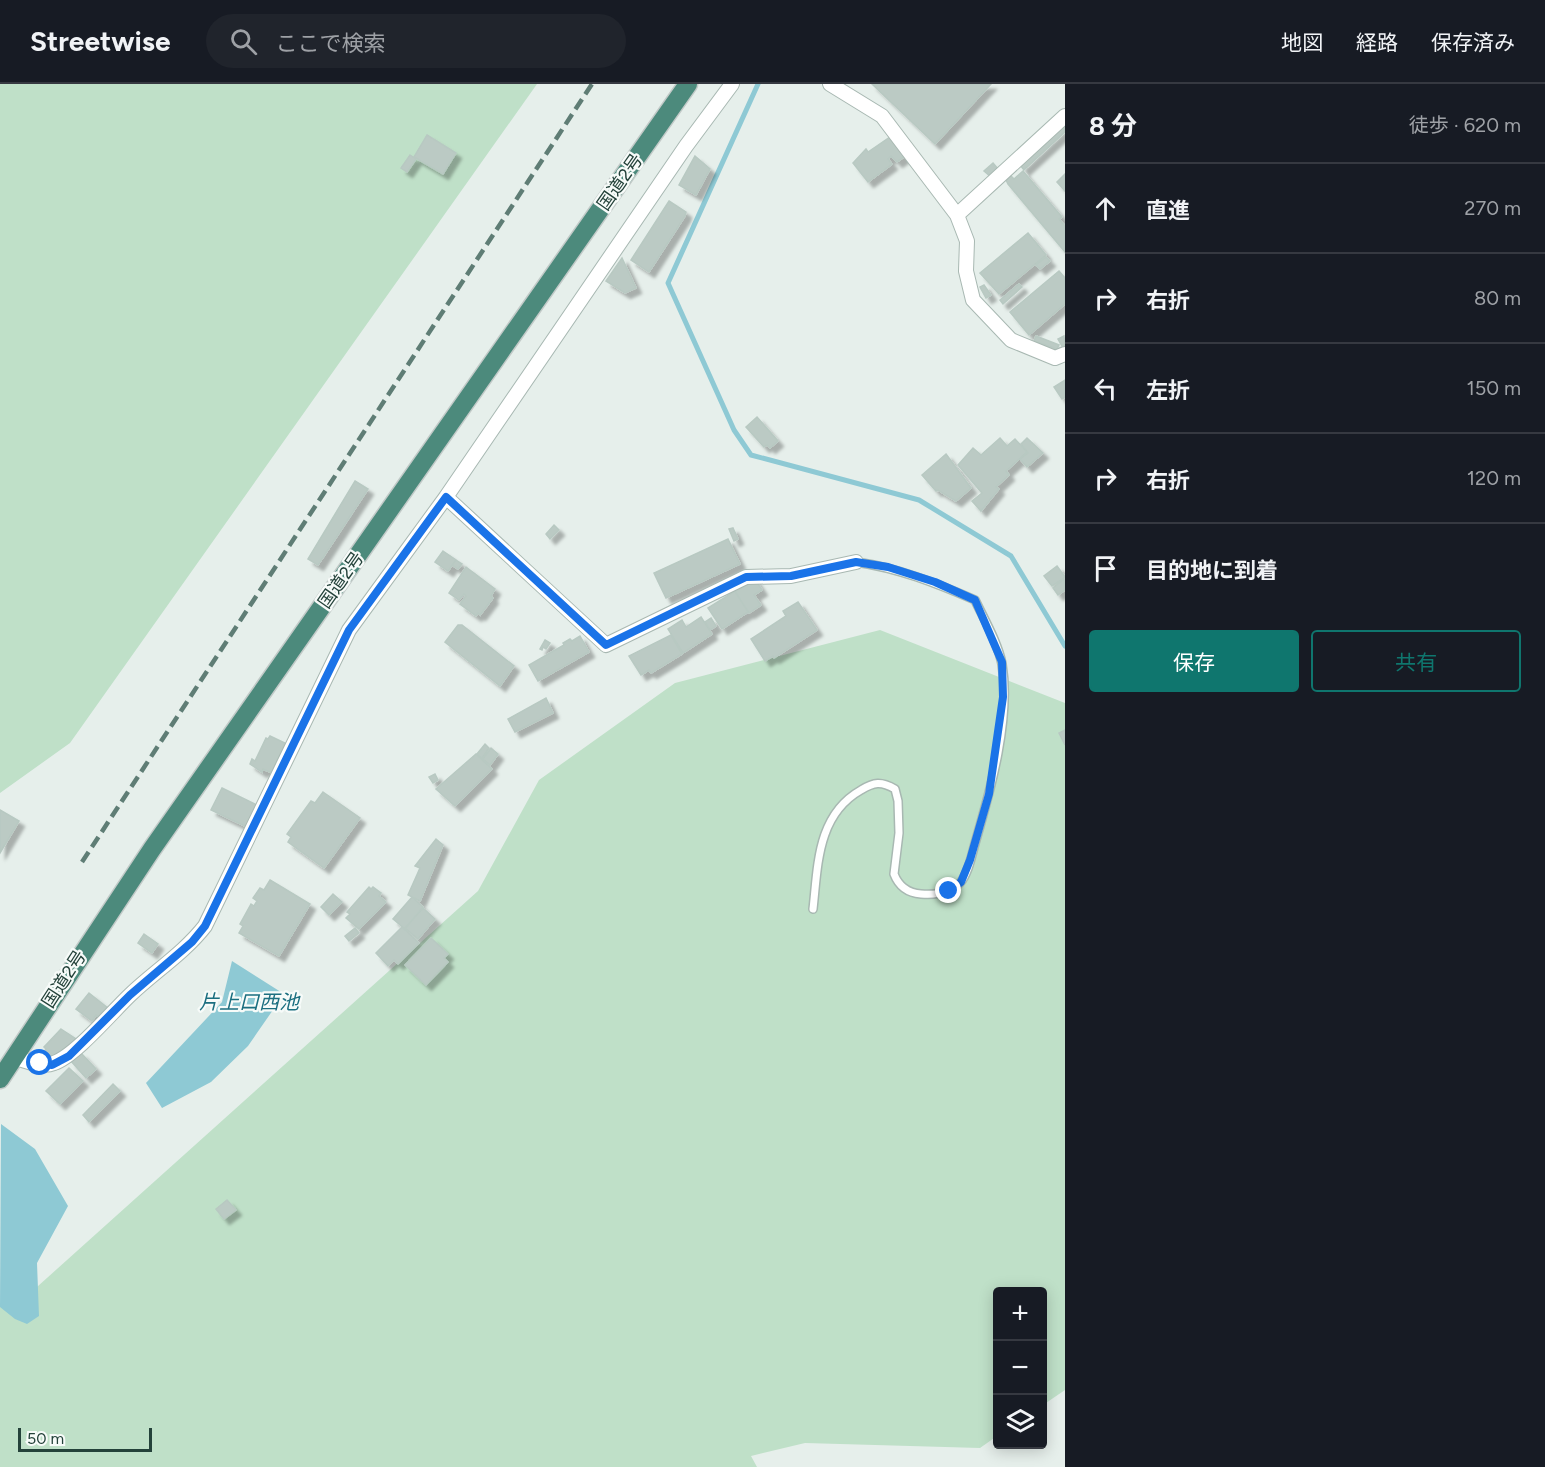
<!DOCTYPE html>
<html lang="ja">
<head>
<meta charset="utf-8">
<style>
  :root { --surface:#171b24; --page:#20242c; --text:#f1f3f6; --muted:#9ea1a6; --line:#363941; --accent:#0f766e }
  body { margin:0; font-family:Figtree,"Noto Sans JP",sans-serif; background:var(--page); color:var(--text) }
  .controls { position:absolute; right:18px; bottom:18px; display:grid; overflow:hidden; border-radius:6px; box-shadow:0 3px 15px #0003 }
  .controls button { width:54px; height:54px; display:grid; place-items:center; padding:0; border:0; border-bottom:2px solid var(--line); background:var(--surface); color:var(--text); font:30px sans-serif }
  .scale { position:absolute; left:18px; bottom:15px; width:134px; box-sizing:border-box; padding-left:6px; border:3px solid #24423a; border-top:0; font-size:16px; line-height:21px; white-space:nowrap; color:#24423a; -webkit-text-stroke:4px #f7fbf9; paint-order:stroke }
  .stop { position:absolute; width:18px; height:18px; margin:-14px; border:4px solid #1a73e8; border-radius:50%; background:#fff }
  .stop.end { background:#1a73e8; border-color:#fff; box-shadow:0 2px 6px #0008 }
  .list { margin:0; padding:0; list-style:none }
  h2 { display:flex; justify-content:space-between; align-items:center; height:78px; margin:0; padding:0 24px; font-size:26px }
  h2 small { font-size:20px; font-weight:400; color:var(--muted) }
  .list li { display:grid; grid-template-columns:39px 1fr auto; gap:18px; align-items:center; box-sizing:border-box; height:90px; padding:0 24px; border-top:2px solid var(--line) }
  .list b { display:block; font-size:22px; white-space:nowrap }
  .list em { font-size:20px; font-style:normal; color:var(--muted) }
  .actions { display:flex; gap:12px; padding:18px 24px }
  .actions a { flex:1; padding:14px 0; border:2px solid var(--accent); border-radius:6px; text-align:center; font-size:21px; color:var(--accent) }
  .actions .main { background:var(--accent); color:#fff }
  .icon { flex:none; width:33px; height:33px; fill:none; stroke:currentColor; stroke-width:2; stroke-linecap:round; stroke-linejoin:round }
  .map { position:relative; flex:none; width:1065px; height:1383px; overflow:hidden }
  header { display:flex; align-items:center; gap:36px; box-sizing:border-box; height:84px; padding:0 30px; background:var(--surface); border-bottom:2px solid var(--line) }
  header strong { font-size:28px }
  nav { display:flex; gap:33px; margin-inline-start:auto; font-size:21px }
  .search { width:420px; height:54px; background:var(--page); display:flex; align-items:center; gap:15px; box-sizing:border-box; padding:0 21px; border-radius:33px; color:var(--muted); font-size:22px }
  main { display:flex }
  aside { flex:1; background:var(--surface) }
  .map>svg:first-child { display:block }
  .green { fill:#bfe0c8 }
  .water { fill:#8ec9d4 }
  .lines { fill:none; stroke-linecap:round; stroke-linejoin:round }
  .stream { stroke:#8ec9d4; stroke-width:5 }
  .building { fill:#bbcac4; stroke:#b8c9c2; stroke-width:1.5; filter:url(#shadow) }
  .service-casing { stroke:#a8b8b2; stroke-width:10 }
  .minor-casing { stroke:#a8b8b2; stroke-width:16 }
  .trunk-casing { stroke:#c2cac8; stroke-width:21 }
  .service { stroke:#fff; stroke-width:7 }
  .minor { stroke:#fff; stroke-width:14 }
  .trunk { stroke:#4c8a7c; stroke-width:18 }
  .rail { stroke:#5f7d75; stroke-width:4.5; stroke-dasharray:12 6; stroke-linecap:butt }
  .route { stroke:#1a73e8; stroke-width:8 }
  .labels { text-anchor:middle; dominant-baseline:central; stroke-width:4.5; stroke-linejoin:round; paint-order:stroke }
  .street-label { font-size:18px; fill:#24423a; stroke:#f7fbf9 }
  .water-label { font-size:20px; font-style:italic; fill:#1c6f80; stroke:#f7fbf9 }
</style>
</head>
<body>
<header>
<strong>Streetwise</strong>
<div class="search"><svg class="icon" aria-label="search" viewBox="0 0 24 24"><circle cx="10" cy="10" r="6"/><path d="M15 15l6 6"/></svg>ここで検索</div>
<nav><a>地図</a><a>経路</a><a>保存済み</a></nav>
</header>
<main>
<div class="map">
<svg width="1065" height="1383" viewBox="0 0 1065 1383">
  <defs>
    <filter id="shadow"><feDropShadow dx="5.5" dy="5.5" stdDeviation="1.5" flood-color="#0004"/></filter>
  </defs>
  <rect width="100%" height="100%" fill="#e6efeb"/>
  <path class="green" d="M 0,0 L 537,0 L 70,659 L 0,709 Z
    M 880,546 L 1065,619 L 1065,1306 L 1043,1321 L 1042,1208 L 998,1208 L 997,1352 L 980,1364 L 805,1359 L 751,1372 L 757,1383 L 0,1383 L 0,1220 L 18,1220 L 478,807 L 539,696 L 675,599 Z"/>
  <path class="water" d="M 232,877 L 284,910 L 248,962 L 211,998 L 162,1024 L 146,999 L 222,918 Z
    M 1,1040 L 35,1065 L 68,1122 L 37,1179 L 39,1232 L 27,1240 L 15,1235 L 0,1223 Z"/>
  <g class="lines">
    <path class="stream" d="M 758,0 L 668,199 L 734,346 L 751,371 L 919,416 L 1011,472 L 1065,562"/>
  </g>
  <path class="building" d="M 872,0 L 991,0 L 935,60 Z
    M 1065,39 L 1065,48 L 1024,86 L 1020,81 Z
    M 427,51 L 456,69 L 443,90 L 414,73 Z
    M 890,53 L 905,72 L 897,78 L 891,72 L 888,75 L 892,80 L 868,98 L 853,79 L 866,65 L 868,68 Z
    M 410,71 L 416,75 L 407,88 L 401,84 Z
    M 695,72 L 710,85 L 696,111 L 679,101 Z
    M 993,79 L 998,85 L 990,92 L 984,87 Z
    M 1023,87 L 1062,133 L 1059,135 L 1065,142 L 1065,168 L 1008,100 L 1006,96 L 1011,92 L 1014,95 Z
    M 1065,90 L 1065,107 L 1057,98 Z
    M 669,117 L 686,128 L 685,132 L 649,188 L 631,176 Z
    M 1028,149 L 1046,171 L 999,210 L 980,189 Z
    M 1046,173 L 1050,177 L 1040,185 L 1036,181 Z
    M 622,174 L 636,204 L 625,209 L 606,197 Z
    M 1059,187 L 1065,194 L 1065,220 L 1029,251 L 1010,228 Z
    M 1019,200 L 1022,203 L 1003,220 L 1000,216 Z
    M 984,201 L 991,211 L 986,214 L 980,203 Z
    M 1036,252 L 1059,261 L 1057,265 L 1034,257 Z
    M 1064,252 L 1065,261 L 1062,262 L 1058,255 Z
    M 1065,296 L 1065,313 L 1062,315 L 1054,303 Z
    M 757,333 L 778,357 L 770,364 L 767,361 L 764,363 L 746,343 Z
    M 1000,354 L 1007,362 L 1015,355 L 1027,368 L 1006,387 L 1009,391 L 996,403 L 999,405 L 981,427 L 972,417 L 982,409 L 958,381 L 973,364 L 981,371 Z
    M 1027,354 L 1043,369 L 1027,383 L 1020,375 L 1028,369 L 1021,360 Z
    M 946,370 L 971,404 L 956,417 L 938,406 L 936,407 L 922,391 Z
    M 355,397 L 368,405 L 318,481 L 308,475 Z
    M 554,441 L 559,446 L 550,455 L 546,450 Z
    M 733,444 L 738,455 L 734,457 L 729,445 Z
    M 728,455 L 740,480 L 666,514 L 654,489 Z
    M 443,467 L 456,476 L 448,487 L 435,478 Z
    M 456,476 L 462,480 L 458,485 L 452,481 Z
    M 1057,482 L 1065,493 L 1052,502 L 1044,492 Z
    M 466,483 L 495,505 L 491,512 L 493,514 L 480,531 L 478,529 L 476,532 L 460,520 L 466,512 L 464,510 L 459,516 L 449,509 Z
    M 754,494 L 762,506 L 754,511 L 761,521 L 749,529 L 735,508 Z
    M 1064,495 L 1065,506 L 1058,511 L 1053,504 Z
    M 735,507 L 748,528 L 722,545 L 708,524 Z
    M 798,518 L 817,546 L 774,574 L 773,572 L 765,577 L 751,555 L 786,532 L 783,527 Z
    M 701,533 L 712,550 L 683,569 L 668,545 L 682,536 L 686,543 Z
    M 711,534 L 716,542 L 710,546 L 705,538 Z
    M 458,541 L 462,541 L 514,582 L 500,602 L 445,558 Z
    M 671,551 L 682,570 L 651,589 L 649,586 L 641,591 L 629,572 Z
    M 580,552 L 589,568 L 538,597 L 529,581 L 564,561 L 563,559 L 570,555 L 572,557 Z
    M 545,556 L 550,559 L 546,565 L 543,563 L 542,566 L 540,565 Z
    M 546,614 L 553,629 L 515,648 L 508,635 Z
    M 1065,646 L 1065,661 L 1059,649 Z
    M 270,652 L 285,659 L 272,689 L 263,685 L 262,688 L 250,680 L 252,675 L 255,677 L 266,654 L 268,655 Z
    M 485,660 L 489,664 L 482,674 L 477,670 Z
    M 491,664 L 498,670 L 490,681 L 483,675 Z
    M 476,670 L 492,685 L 455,722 L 436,705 Z
    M 435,690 L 438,696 L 433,699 L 429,693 Z
    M 222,704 L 259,722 L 249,744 L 211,726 Z
    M 323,708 L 360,734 L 324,784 L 288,758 L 291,753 L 287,750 L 311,717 L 315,719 Z
    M 0,726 L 19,737 L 0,769 Z
    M 436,755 L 443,761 L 420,817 L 408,811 L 420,784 L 415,782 Z
    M 270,796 L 310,820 L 279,872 L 239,849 L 243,842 L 240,840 L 251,820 L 254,822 L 257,817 L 253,814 L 260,804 L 264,806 Z
    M 369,803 L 371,805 L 373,803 L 381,809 L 379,812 L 386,818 L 359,845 L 346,834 L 350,830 L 347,828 Z
    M 333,810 L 342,818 L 329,831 L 321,823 Z
    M 412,813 L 423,823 L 405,845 L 393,835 Z
    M 423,824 L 435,835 L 418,855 L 405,844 Z
    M 402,843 L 419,859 L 398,880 L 394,876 L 388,882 L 376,869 Z
    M 355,844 L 359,849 L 349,857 L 345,852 Z
    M 144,850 L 158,860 L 152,869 L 138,859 Z
    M 431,854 L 448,870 L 444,874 L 448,878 L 426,901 L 405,881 Z
    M 89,909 L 108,924 L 100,934 L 96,931 L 92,937 L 76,925 Z
    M 61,945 L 76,955 L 63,969 L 51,974 L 44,968 L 46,965 L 44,963 Z
    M 81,969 L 96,985 L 86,994 L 71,977 Z
    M 69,984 L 83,997 L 60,1020 L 46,1007 Z
    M 113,1000 L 120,1007 L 89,1038 L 83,1031 Z
    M 227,1116 L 236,1126 L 224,1135 L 216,1125 Z"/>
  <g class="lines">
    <defs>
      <path id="service" d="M 813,825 C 818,781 817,731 861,706 C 874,698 881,697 895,705 L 898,717 L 899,749 L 894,790 C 899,803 908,809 921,810 C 935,811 950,810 960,799 C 969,789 972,769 976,756 C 991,704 1011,634 1002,580 C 998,559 984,535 975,516 C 936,499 898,484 856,478"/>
      <path id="minor" d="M 830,0 L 882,32 L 957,131 L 967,157 L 966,187 L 973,216 L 1011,256 L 1055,274 L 1065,270
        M 957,131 L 1065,32
        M 446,413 L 606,561 L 746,493 L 791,492 L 856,478
        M 14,973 C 25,977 42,984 54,979 C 75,972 112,928 130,911 C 154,888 184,869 205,842 L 349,546 L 446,413 L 686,62 L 732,0"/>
      <path id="trunk" d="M 0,995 L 152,765 L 688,0"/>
    </defs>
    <use href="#service" class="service-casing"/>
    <use href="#minor" class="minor-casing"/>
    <use href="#trunk" class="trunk-casing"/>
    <use href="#service" class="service"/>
    <use href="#minor" class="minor"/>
    <use href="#trunk" class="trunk"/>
    <path class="rail" d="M 82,778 L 592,0"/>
  </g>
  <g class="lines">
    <path class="route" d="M 40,979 L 52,981 L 69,972 L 130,911 L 192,858 L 205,842 L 349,546 L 446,413 L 606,561 L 746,493 L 791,492 L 856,478 L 888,483 L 935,498 L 975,516 L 1002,578 L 1003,613 L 989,710 L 970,776 L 961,798 L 949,807"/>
  </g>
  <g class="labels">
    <g class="street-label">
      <text transform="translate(620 98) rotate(-55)">国道2号</text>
      <text transform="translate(341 496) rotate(-55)">国道2号</text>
      <text transform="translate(64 895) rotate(-57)">国道2号</text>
    </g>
    <g class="water-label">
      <text x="249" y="918">片上口西池</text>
    </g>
  </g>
</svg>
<div class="controls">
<button>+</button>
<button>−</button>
<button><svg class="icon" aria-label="layers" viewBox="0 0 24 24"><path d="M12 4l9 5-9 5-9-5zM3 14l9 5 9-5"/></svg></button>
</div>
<div class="scale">50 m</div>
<div class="stop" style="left:40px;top:979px"></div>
<div class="stop end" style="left:949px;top:807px"></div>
</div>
<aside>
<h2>8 分<small>徒歩 · 620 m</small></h2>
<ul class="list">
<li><svg class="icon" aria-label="ahead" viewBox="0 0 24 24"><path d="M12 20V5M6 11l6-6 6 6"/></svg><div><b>直進</b></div><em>270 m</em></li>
<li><svg class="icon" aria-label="right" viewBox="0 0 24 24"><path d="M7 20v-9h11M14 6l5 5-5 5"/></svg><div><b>右折</b></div><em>80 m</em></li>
<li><svg class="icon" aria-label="left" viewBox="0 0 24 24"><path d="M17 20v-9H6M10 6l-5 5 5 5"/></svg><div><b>左折</b></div><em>150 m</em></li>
<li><svg class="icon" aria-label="right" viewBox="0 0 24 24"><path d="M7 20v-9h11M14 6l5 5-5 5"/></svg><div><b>右折</b></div><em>120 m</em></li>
<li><svg class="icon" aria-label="arrive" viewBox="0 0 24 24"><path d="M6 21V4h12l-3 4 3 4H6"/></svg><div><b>目的地に到着</b></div></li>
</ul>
<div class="actions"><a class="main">保存</a><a>共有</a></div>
</aside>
</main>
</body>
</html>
